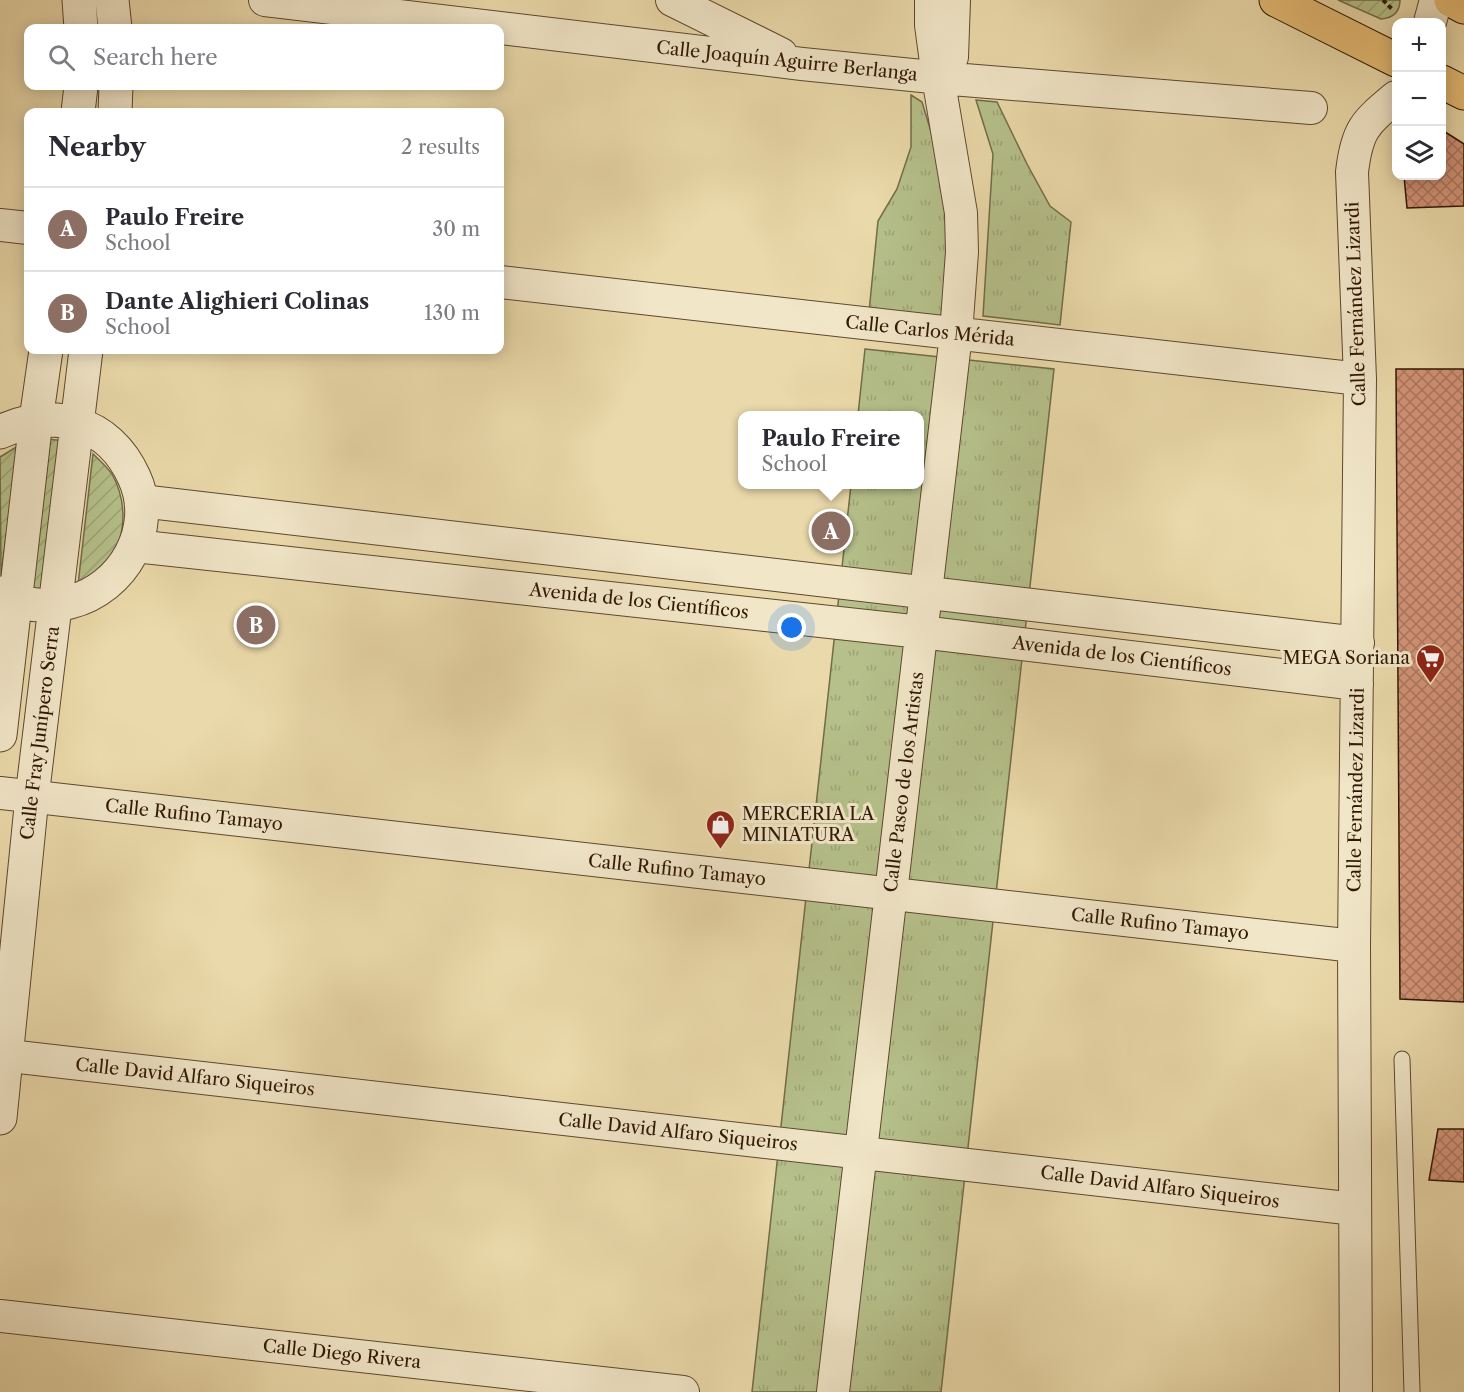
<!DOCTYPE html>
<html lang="en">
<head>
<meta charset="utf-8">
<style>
  :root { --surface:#fff; --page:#f2f2f3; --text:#2b2b33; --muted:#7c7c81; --line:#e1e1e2; --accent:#8f2418 }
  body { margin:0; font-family:"Libre Caslon Text",serif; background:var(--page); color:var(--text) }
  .controls { position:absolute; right:18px; top:18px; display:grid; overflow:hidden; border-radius:12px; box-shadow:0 3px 15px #0003 }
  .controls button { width:54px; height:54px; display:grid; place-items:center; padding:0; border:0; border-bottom:2px solid var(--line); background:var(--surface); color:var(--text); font:30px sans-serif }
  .you { position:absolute; left:792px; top:628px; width:21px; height:21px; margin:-15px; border:4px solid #fff; border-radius:50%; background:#1a73e8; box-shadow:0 0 0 9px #1a73e833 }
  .badge { display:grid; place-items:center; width:39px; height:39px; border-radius:50%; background:var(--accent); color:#fff; font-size:20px; font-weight:700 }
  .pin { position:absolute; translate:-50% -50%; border:3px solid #fff; box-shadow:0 2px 6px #0006 }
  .popup { position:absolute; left:738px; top:411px; width:186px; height:78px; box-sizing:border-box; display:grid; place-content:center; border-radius:12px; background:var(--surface); filter:drop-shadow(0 2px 4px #0005); font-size:20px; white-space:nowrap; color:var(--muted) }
  .popup b { font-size:22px; color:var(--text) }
  .popup::after { content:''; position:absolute; left:50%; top:100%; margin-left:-12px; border:12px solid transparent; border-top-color:var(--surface) }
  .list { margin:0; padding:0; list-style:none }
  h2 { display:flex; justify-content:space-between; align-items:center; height:78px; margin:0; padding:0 24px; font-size:26px }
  h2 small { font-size:20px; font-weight:400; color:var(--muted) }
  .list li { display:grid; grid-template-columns:39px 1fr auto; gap:18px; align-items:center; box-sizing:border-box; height:84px; padding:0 24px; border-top:2px solid var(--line) }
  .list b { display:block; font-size:22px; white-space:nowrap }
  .list p { margin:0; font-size:20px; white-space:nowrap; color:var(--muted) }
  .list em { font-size:20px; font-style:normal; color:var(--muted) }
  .icon { flex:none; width:33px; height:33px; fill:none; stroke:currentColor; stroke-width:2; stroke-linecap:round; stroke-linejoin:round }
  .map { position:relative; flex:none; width:1464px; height:1392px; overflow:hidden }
  .search { position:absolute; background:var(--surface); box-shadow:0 3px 15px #0003; left:24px; top:24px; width:480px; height:66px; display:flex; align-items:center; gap:15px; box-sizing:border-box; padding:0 21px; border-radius:12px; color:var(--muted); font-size:22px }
  .panel { position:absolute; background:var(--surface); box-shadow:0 3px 15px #0003; left:24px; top:108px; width:480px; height:246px; border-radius:12px }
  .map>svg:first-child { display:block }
  .grass { fill:url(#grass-tufts); stroke:#726c47; stroke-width:1.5 }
  .garden { fill:url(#garden-furrows); stroke:#726c47; stroke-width:1.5 }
  .building { fill:url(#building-cross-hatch); stroke:#301804; stroke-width:1.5 }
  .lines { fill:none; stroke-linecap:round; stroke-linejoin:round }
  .service-casing { stroke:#5e482e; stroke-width:17 }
  .minor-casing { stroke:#5e482e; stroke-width:34 }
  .tertiary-casing { stroke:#5e482e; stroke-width:35 }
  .primary-casing { stroke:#301804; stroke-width:35 }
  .path { stroke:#301804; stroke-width:4; stroke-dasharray:4.5 3; stroke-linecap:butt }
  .service { stroke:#f1e6c8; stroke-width:15 }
  .minor { stroke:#f1e6c8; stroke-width:32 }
  .tertiary { stroke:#f1e6c8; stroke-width:33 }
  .primary { stroke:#e5bc75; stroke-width:33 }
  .labels { text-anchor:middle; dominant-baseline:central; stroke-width:6; stroke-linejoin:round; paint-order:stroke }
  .street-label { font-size:18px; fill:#301804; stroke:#f1e6c8 }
  .poi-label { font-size:18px; fill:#301804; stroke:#f1e6c8; text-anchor:end }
</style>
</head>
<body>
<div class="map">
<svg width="1464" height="1392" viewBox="0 0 1464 1392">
  <defs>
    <pattern id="grass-tufts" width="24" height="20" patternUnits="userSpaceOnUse" patternTransform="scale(1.5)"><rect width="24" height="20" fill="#b5c08a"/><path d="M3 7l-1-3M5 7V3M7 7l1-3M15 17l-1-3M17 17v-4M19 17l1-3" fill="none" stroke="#9ca475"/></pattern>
    <pattern id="garden-furrows" width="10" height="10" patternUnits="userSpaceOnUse" patternTransform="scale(1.5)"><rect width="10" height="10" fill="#b5c08a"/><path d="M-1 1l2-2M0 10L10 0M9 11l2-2" fill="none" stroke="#9ca475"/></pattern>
    <pattern id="building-cross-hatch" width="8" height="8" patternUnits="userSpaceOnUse" patternTransform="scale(1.5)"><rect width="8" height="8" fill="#d29377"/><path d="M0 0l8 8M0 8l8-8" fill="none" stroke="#ab775f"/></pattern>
  </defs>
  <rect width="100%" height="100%" fill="#ead9aa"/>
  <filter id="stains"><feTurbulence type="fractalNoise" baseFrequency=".00333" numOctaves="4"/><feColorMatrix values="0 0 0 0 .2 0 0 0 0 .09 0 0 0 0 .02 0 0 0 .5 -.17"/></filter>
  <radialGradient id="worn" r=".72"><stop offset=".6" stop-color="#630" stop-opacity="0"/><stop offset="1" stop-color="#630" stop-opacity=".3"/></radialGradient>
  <path class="grass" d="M 911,95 L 922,102 L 954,207 L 943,321 L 869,312 L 878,221 L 897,189 L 911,147 Z
    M 976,100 L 997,102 L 1027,164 L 1050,206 L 1071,222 L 1060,325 L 983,316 L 993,154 Z
    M 865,349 L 1054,369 L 941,1392 L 752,1392 L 851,485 L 920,484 L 920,416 L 858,415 Z"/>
  <path class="garden" d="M 1338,0 L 1400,0 C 1400,12 1393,18 1381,19 Z
    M 47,439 L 65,441 L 46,591 L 29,588 Z
    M 18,446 L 1,575 L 0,457 Z
    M 93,454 C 99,460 107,467 112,474 C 128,503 128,545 101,569 C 95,575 86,580 78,585 Z"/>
  <path class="building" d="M 1442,130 L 1464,144 L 1464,206 L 1407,208 L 1404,176 L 1442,176 Z
    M 1396,369 L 1464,369 L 1464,1002 L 1400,999 Z
    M 1438,1129 L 1464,1129 L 1464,1182 L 1429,1180 Z"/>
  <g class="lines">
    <defs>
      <path id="service" d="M 1402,1059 L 1412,1392"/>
      <path id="minor" d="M 265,0 L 802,64 L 952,79 L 1311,108
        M 672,0 L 781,54
        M 1430,22 L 1436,0
        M 952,57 L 954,0
        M 0,225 L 28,228
        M 500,282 L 1360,379
        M 141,501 L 1358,643
        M 135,546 L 921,632 L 1357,684
        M 0,793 L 1354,946
        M 0,1055 L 1355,1209
        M 0,1316 L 683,1392
        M 833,1392 L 956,334 L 962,252 L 961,213 L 938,77 L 931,25 L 931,0
        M 1356,1392 L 1354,946 L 1360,379 L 1352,172 C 1357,129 1365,123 1396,97"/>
      <path id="tertiary" d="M 79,0 L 81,28
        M 112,0 L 115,28
        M 78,112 L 81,86
        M 115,112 L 116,86
        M 0,432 C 53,407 109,421 134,477 C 158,528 123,589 70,602 C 47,608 21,606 0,593
        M 0,735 L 36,420 L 46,350
        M 0,1118 L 32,797 L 86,350"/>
      <path id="primary" d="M 1276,0 L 1396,60
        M 1451,0 L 1464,7
        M 1442,82 L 1464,93"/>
    </defs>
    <use href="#service" class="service-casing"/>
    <use href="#minor" class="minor-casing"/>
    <use href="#tertiary" class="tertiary-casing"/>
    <use href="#primary" class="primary-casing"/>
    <path class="path" d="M 1383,0 L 1393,10"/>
    <use href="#service" class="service"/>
    <use href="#minor" class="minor"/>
    <use href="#tertiary" class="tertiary"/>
    <use href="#primary" class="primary"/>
  </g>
  <defs>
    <symbol id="supermarket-pin" viewBox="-11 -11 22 30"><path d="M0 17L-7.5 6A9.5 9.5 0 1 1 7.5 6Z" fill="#8f2418" stroke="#f1e6c8"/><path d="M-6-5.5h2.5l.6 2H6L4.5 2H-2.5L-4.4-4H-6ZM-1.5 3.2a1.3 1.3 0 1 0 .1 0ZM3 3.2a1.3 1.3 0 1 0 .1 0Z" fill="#fff"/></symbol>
    <symbol id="shop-pin" viewBox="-11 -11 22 30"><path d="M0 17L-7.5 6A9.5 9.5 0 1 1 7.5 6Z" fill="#8f2418" stroke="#f1e6c8"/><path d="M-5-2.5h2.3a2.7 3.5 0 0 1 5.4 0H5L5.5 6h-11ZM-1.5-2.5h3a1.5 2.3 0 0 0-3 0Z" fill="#fff"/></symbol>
  </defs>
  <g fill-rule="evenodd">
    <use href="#supermarket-pin" x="1414" y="642" width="33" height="45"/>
    <use href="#shop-pin" x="704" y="808" width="33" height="45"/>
  </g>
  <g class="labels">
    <g class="street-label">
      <text transform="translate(787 61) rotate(6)">Calle Joaquín Aguirre Berlanga</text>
      <text transform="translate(1356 304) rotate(-92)">Calle Fernández Lizardi</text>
      <text transform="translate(930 331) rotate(6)">Calle Carlos Mérida</text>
      <text transform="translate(639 601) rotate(6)">Avenida de los Científicos</text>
      <text transform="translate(1122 656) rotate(7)">Avenida de los Científicos</text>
      <text transform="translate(40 733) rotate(-83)">Calle Fray Junípero Serra</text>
      <text transform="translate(904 782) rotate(-83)">Calle Paseo de los Artistas</text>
      <text transform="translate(1356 790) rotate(-89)">Calle Fernández Lizardi</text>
      <text transform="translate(194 815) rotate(6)">Calle Rufino Tamayo</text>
      <text transform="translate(677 870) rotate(6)">Calle Rufino Tamayo</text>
      <text transform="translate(1160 924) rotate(6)">Calle Rufino Tamayo</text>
      <text transform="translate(195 1077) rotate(6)">Calle David Alfaro Siqueiros</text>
      <text transform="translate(678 1132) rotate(6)">Calle David Alfaro Siqueiros</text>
      <text transform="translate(1160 1187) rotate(7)">Calle David Alfaro Siqueiros</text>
      <text transform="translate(342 1354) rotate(6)">Calle Diego Rivera</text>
    </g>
    <g class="poi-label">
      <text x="1410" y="658">MEGA Soriana</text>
      <text x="742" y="814" text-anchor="start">MERCERIA LA<tspan x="742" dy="21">MINIATURA</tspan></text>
    </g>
  </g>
  <rect width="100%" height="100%" filter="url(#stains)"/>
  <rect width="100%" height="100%" fill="url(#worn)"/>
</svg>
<div class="controls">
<button>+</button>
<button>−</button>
<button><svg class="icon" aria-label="layers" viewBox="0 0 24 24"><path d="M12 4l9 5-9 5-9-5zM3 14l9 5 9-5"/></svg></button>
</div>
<div class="you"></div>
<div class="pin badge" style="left:831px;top:531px;background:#8d6e63">A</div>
<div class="popup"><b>Paulo Freire</b>School</div>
<div class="pin badge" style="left:256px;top:625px;background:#8d6e63">B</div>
<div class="search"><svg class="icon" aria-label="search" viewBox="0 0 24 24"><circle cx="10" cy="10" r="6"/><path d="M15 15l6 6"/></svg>Search here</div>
<section class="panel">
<h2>Nearby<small>2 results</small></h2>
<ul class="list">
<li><span class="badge" style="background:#8d6e63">A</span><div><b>Paulo Freire</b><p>School</p></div><em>30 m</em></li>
<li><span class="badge" style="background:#8d6e63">B</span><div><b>Dante Alighieri Colinas</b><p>School</p></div><em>130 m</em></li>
</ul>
</section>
</div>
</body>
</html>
